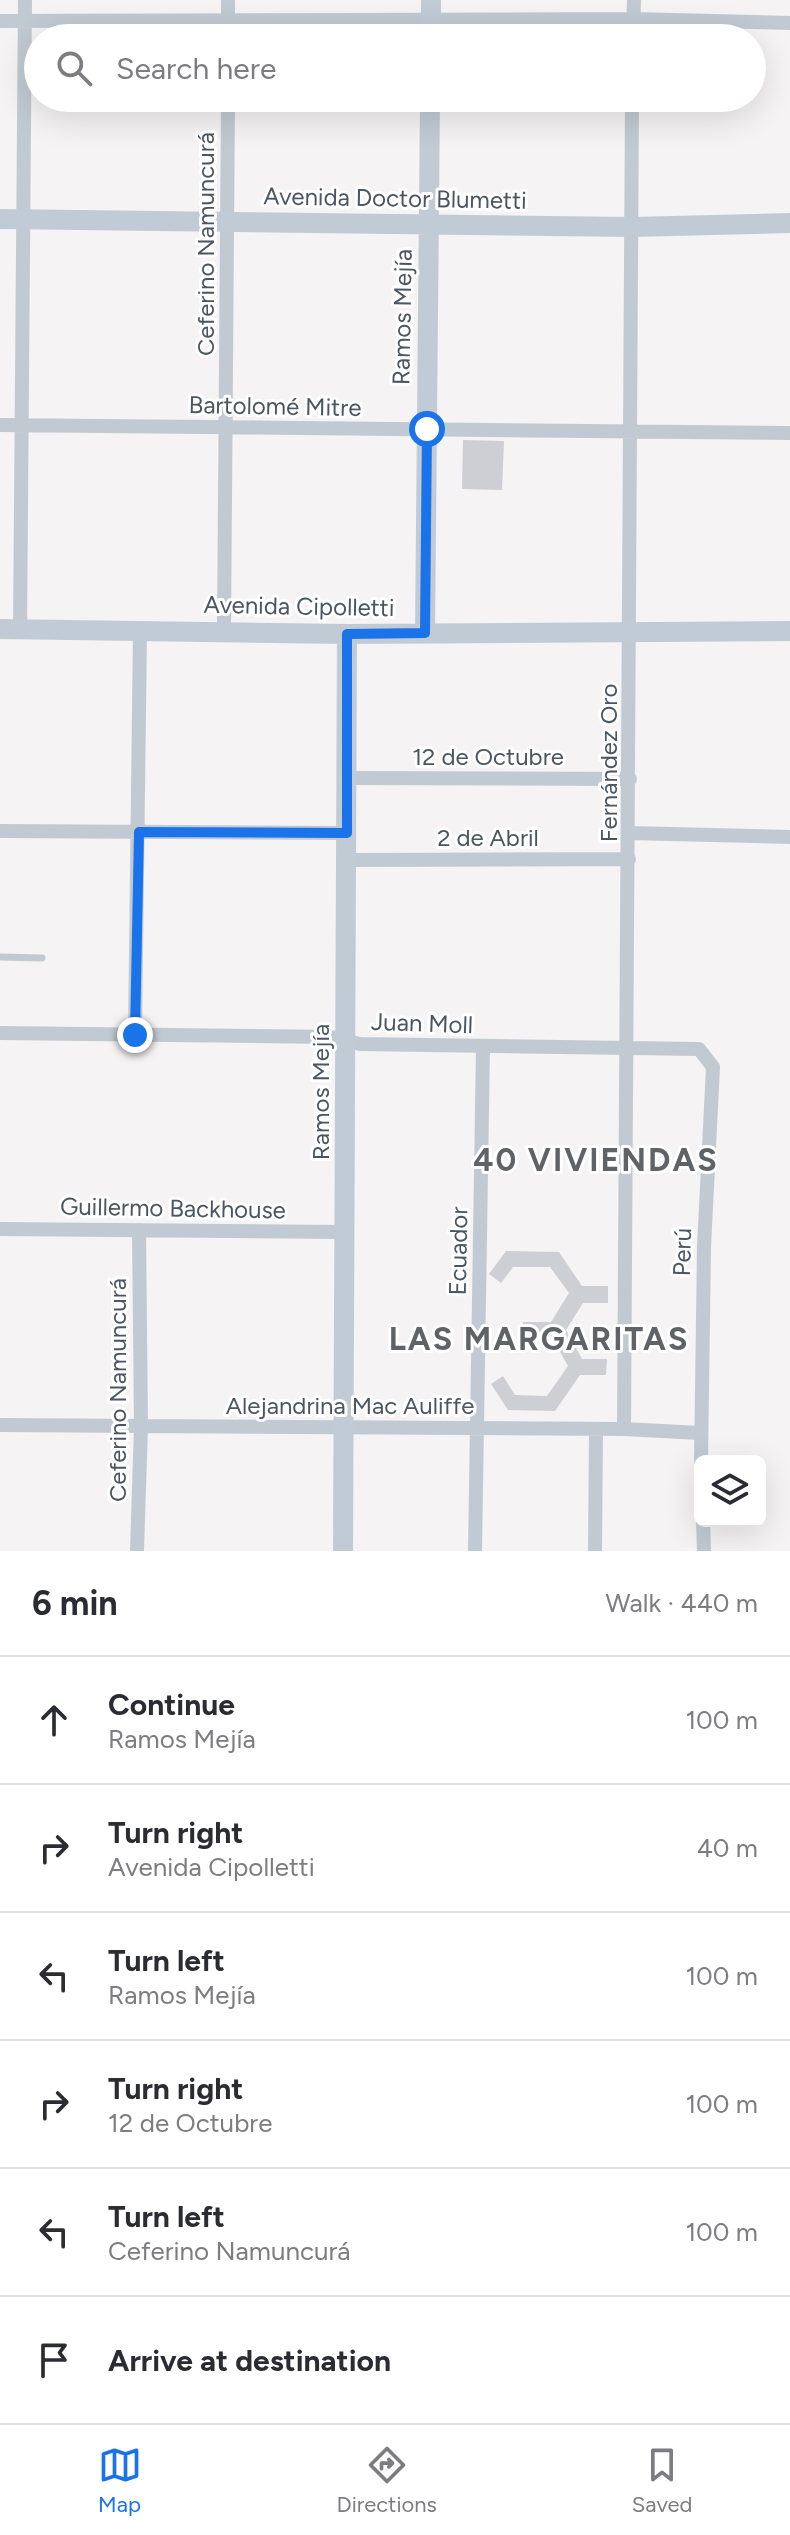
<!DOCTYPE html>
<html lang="en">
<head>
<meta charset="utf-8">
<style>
  :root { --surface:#fff; --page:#f7f7f7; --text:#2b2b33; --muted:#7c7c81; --line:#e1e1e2; --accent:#1a73e8 }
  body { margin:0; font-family:Figtree,sans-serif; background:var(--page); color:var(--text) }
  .controls { position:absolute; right:24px; bottom:24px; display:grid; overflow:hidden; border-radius:12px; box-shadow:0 8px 32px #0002 }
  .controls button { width:72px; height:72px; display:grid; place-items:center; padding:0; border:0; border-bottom:2px solid var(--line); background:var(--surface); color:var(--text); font:40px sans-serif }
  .stop { position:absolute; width:24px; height:24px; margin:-18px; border:6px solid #1a73e8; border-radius:50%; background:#fff }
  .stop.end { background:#1a73e8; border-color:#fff; box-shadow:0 2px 8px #0008 }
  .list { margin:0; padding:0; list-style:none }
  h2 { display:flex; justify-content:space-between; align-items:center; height:104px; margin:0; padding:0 32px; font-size:34px }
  h2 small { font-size:26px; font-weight:400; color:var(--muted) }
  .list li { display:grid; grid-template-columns:52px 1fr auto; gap:24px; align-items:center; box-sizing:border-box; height:128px; padding:0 32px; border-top:2px solid var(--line) }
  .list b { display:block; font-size:30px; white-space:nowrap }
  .list p { margin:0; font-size:26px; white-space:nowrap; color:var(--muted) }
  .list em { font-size:26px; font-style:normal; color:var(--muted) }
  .icon { flex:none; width:44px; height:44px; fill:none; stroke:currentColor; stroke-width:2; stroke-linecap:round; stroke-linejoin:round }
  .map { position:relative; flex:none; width:790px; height:1551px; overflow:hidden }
  .search { position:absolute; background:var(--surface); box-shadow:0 8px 32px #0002; left:24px; right:24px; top:24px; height:88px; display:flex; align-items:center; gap:20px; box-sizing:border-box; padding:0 28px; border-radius:44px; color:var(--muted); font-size:30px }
  .sheet { height:872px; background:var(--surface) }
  nav { display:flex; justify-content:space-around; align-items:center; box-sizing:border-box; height:112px; border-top:2px solid var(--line); background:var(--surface); font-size:22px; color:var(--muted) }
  nav a { display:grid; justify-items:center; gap:4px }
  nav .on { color:var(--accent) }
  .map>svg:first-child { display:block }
  .building { fill:#cdcfd5 }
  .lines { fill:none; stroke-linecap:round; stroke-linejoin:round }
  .lane { stroke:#c1cad2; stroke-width:7 }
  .street { stroke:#c1cad2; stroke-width:14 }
  .secondary { stroke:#c1cbd6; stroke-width:20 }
  .route { stroke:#1a73e8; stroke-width:10 }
  .labels { text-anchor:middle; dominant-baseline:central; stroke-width:6; stroke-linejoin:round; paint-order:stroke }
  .street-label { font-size:24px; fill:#4a5661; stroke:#fff }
  .district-label { font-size:32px; font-weight:bold; letter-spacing:2px; fill:#5f6368; stroke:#fff }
</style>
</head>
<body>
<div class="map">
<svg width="790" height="1551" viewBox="0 0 790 1551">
  <rect width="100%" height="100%" fill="#f5f3f3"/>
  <path class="building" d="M 463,440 L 504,441 L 502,490 L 462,489 Z
    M 506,1251 L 559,1252 L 582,1286 L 608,1286 L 608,1303 L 583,1303 L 566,1330 L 582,1359 L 607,1359 L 606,1375 L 580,1375 L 555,1411 L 508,1410 L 491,1384 L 503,1376 L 515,1395 L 547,1396 L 568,1366 L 551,1336 L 523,1336 L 523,1322 L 551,1322 L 569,1293 L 550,1267 L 513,1267 L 501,1283 L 489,1274 Z"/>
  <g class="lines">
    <path class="lane" d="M 0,957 L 42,958"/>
    <path class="street" d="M 0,21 L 633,19 L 790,23
      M 228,38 L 228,0
      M 633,38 L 634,0
      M 0,425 L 790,433
      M 20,630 L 25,0
      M 224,631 L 228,98
      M 347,778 L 630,779
      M 0,831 L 347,833
      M 629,833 L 790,837
      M 346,860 L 629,859
      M 0,1033 L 330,1037 L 360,1044 L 699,1049 L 713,1067 L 704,1247 L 701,1461
      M 135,1035 L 140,630
      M 0,1229 L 345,1232
      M 0,1425 L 624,1429 L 700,1433
      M 624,1429 L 632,98
      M 703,1521 L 704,1551
      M 137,1551 L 141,1426 L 139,1230
      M 475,1551 L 483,1047
      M 595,1551 L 596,1429"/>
    <path class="secondary" d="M 431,38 L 431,0
      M 0,219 L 631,227 L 790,223
      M 0,629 L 347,634 L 790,631
      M 425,633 L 430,98
      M 343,1551 L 347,634"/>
  </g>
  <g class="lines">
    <path class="route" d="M 135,1035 L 139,832 L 347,833 L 347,634 L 425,633 L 427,429"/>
  </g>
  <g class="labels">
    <g class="street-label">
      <text transform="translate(395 198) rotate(1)">Avenida Doctor Blumetti</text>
      <text transform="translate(205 244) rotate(-90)">Ceferino Namuncurá</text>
      <text transform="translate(402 317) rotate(-89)">Ramos Mejía</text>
      <text transform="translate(275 406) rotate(1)">Bartolomé Mitre</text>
      <text transform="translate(299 606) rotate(1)">Avenida Cipolletti</text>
      <text x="488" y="756">12 de Octubre</text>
      <text transform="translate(608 763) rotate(-90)">Fernández Oro</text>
      <text x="488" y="837">2 de Abril</text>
      <text transform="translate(422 1023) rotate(2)">Juan Moll</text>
      <text transform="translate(320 1092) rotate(-90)">Ramos Mejía</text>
      <text transform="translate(173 1208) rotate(1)">Guillermo Backhouse</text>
      <text transform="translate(458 1251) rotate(-89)">Ecuador</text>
      <text transform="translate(682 1252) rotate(-88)">Perú</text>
      <text transform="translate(117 1390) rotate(-90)">Ceferino Namuncurá</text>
      <text x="350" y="1405">Alejandrina Mac Auliffe</text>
    </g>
    <g class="district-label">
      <text x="596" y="1160">40 VIVIENDAS</text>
      <text x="539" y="1339">LAS MARGARITAS</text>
    </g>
  </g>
</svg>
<div class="controls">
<button><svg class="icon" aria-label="layers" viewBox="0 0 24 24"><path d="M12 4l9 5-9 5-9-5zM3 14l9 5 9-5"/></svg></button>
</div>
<div class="stop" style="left:427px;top:429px"></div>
<div class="stop end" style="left:135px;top:1035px"></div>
<div class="search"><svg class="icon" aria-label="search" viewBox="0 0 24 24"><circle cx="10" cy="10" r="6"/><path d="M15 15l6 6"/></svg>Search here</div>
</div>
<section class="sheet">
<h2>6 min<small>Walk · 440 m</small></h2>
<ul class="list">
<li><svg class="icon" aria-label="ahead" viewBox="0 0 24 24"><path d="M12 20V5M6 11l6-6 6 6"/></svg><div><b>Continue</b><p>Ramos Mejía</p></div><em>100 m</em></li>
<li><svg class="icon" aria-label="right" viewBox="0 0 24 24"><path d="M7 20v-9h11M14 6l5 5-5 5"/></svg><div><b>Turn right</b><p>Avenida Cipolletti</p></div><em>40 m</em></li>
<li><svg class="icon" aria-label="left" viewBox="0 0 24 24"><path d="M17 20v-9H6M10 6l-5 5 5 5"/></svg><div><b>Turn left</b><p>Ramos Mejía</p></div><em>100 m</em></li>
<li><svg class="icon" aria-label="right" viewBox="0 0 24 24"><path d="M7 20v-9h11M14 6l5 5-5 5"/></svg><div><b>Turn right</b><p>12 de Octubre</p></div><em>100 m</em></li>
<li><svg class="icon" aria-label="left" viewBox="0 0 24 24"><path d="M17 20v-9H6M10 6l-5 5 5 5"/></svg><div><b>Turn left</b><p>Ceferino Namuncurá</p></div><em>100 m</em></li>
<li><svg class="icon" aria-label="arrive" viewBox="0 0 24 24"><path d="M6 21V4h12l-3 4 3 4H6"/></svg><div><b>Arrive at destination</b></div></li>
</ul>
</section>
<nav>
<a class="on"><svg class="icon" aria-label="map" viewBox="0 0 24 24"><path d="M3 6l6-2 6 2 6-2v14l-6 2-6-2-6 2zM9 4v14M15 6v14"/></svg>Map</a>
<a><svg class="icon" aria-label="directions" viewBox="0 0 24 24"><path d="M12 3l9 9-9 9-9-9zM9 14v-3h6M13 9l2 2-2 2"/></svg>Directions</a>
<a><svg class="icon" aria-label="saved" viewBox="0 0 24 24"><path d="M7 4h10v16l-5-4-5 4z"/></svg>Saved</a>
</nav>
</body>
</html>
